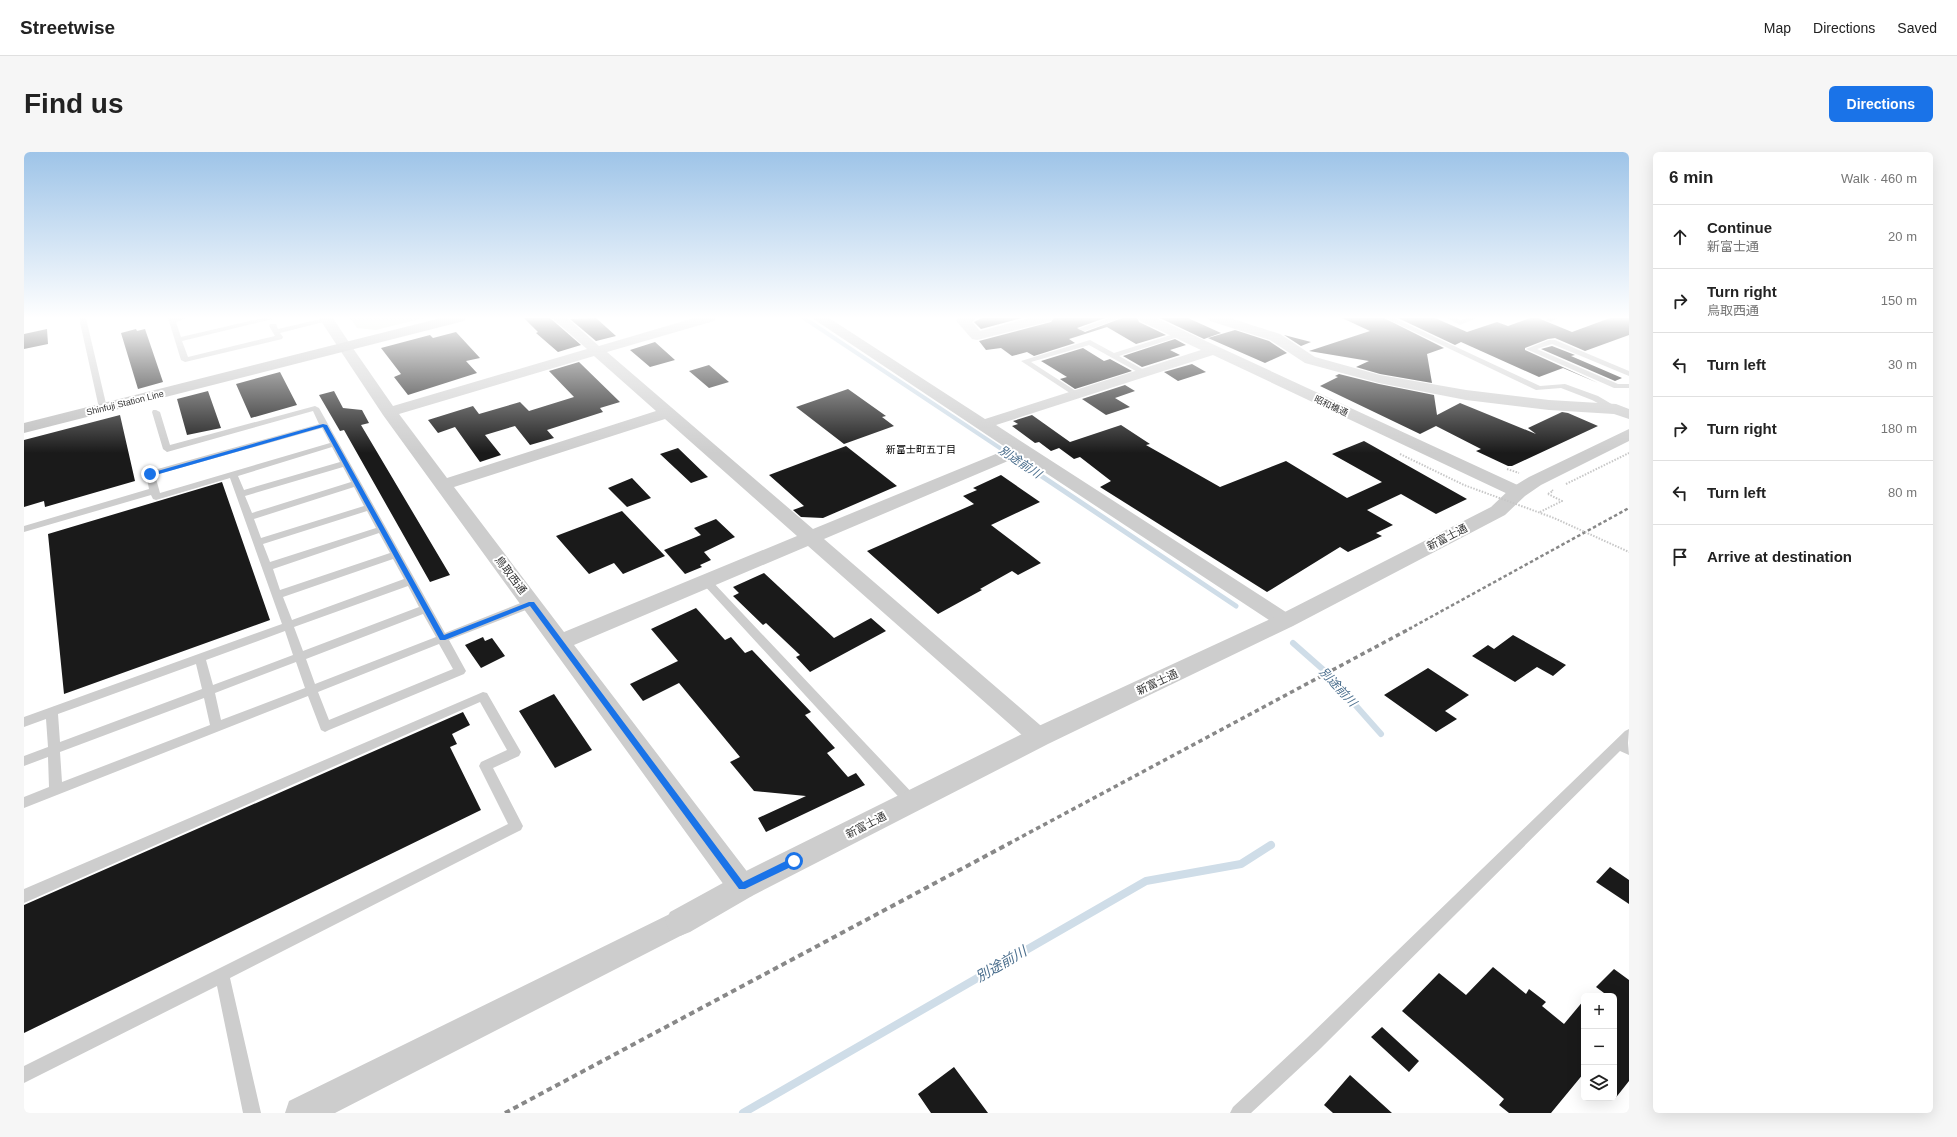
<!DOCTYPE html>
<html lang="en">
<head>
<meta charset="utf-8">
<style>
  :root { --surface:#fff; --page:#f6f6f6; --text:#222; --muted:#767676; --line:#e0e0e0; --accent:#1a73e8 }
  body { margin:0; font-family:Arial,"Noto Sans JP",sans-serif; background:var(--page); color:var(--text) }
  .controls { position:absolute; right:12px; bottom:12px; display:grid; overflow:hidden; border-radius:6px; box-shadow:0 4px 16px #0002 }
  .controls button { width:36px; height:36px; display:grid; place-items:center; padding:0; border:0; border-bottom:1px solid var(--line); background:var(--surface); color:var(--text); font:20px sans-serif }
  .stop { position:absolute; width:12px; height:12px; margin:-9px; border:3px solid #1a73e8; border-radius:50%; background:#fff }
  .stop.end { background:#1a73e8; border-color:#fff; box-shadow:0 1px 4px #0008 }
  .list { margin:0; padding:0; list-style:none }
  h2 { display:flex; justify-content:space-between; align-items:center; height:52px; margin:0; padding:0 16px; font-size:17px }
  h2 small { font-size:13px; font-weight:400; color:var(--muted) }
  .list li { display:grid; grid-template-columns:26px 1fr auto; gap:12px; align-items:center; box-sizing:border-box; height:64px; padding:0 16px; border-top:1px solid var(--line) }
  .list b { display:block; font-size:15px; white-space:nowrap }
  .list p { margin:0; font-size:13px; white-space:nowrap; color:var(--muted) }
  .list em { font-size:13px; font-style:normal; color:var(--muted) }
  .icon { flex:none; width:22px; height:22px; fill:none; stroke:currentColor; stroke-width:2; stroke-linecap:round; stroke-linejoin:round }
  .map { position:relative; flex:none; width:1605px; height:961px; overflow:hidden; border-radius:6px }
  header { display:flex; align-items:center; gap:24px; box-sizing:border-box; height:56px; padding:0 20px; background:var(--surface); border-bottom:1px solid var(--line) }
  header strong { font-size:19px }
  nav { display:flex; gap:22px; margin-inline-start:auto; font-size:14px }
  .intro { display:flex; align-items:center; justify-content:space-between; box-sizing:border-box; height:96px; padding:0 24px }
  h1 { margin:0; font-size:28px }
  .button { padding:10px 18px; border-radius:6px; background:var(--accent); color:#fff; font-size:14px; font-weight:700 }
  main { display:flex; gap:24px; padding:0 24px }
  aside { flex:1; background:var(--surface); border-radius:6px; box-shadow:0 4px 16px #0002 }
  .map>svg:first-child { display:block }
  .green { fill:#e2e8dd }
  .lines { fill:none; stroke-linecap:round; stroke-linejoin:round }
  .stream-far3 { stroke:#cfdde8; stroke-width:4 }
  .stream-far2 { stroke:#cfdde8; stroke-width:5 }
  .stream-far1 { stroke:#cfdde8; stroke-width:6 }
  .stream { stroke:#cfdde8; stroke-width:8 }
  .building { fill:#1a1a1a }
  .path { stroke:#c7c7c7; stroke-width:2; stroke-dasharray:1.5 1.5; stroke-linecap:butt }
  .service { fill:#cdcdcd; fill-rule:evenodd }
  .minor { fill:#cdcdcd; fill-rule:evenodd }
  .tertiary { fill:#cdcdcd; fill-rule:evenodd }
  .secondary { fill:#bdbdbd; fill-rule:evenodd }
  .rail-far2 { stroke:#888; stroke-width:2.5; stroke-dasharray:3.5 2.5; stroke-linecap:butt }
  .rail-far1 { stroke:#888; stroke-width:3.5; stroke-dasharray:4.5 3.5; stroke-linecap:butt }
  .rail { stroke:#888; stroke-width:4; stroke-dasharray:5.5 4; stroke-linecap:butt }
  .path-bridge { stroke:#c7c7c7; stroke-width:2; stroke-dasharray:1.5 1.5; stroke-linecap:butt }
  .route { fill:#1a73e8 }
  .labels { text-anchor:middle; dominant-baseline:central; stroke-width:4; stroke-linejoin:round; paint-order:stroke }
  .far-street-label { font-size:9px; fill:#333; stroke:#fff }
  .far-neighbourhood-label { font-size:10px; fill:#000; stroke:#fff }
  .street-label { font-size:11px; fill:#333; stroke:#fff }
  .water-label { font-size:12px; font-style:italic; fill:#496d8c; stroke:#fff }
  .near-water-label { font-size:14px; font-style:italic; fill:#496d8c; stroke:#fff }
</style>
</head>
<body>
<header>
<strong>Streetwise</strong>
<nav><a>Map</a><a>Directions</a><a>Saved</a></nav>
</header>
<div class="intro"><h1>Find us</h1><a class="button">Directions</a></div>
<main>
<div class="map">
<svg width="1605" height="961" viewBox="0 0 1605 961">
  <rect width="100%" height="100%" fill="#fff"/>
  <path class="green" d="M 326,166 L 400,166 L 352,178 L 333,176 Z"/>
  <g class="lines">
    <path class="stream-far3" d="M 780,166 L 988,304"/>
    <path class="stream-far2" d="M 986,303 L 1212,454"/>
    <path class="stream-far1" d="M 1269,491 L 1303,521 L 1357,582"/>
    <path class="stream" d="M 719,961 L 1122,729 L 1217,712 L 1247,693"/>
  </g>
  <path class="building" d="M 500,166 L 526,166 L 557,193 L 534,200 L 512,181 L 514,180 Z
    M 572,166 L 592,184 L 572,189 L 546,167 Z
    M 958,166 L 998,166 L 957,177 L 950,170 Z
    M 1030,166 L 1081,166 L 1053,176 L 1061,180 L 1098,166 L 1113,166 L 1115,170 L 1142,183 L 1112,192 L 1083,175 L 1045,187 L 1051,191 L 1010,204 L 1003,200 L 988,204 L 977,196 L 962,198 L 955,189 L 1027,170 Z
    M 1136,166 L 1164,166 L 1197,181 L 1180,187 Z
    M 1318,166 L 1360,166 L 1420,196 L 1403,202 L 1408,231 L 1356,222 L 1332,215 L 1345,209 L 1285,199 L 1346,179 Z
    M 1374,166 L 1411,166 L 1443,180 L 1473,170 L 1484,174 L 1506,166 L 1514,166 L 1548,180 L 1586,166 L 1605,166 L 1605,183 L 1561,199 L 1531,186 L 1524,187 L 1501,196 L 1501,198 L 1574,231 L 1539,216 L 1515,225 L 1437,190 L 1431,193 Z
    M 23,177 L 24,192 L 0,197 L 0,182 Z
    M 112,177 L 113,179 L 121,177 L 139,230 L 114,237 L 97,181 Z
    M 1211,178 L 1245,189 L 1263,201 L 1241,211 L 1184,186 Z
    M 432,180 L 456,206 L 442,209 L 453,221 L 384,243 L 370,225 L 377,222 L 357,196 L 406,183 L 409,186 Z
    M 1260,183 L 1287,190 L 1277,194 Z
    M 1151,187 L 1162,193 L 1146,198 L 1156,203 L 1118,215 L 1099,204 Z
    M 631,190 L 651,208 L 626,215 L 606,198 Z
    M 1528,194 L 1551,203 L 1547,204 L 1598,226 L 1591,229 L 1517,197 Z
    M 1059,196 L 1080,209 L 1086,207 L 1108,219 L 1051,237 L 1036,227 L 1043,225 L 1017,209 Z
    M 555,210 L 596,250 L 576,256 L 579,260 L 523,278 L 530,286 L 506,293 L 491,274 L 461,283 L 477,303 L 456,310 L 431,275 L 414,281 L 404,268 L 449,254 L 455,262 L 496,250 L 505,259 L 550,245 L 525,219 Z
    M 1168,212 L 1182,220 L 1154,229 L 1140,220 Z
    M 685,213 L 705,230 L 685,236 L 665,219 Z
    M 256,220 L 273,253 L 227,266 L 212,232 Z
    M 1315,222 L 1355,232 L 1410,243 L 1413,263 L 1436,251 L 1512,282 L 1504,276 L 1538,260 L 1544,261 L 1574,274 L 1488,314 L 1484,314 L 1452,299 L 1457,297 L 1412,274 L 1396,282 L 1296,234 L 1314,225 L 1311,224 Z
    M 1101,233 L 1111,239 L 1091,246 L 1106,255 L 1082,263 L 1058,247 Z
    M 824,237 L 862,264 L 858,265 L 870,274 L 820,292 L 772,255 Z
    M 184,239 L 197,276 L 163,283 L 153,247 Z
    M 310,239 L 319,256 L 338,258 L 345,271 L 337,273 L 426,423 L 406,430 L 320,278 L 316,279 L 295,243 Z
    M 96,263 L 111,329 L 21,355 L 20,349 L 0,355 L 0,288 Z
    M 1008,263 L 1046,290 L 1097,273 L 1126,292 L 1122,293 L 1196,335 L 1262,309 L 1323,346 L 1358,330 L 1308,302 L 1340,289 L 1443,347 L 1412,362 L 1377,342 L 1343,358 L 1369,373 L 1352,381 L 1358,384 L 1324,400 L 1316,395 L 1243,440 L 1076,335 L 1087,329 L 1056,305 L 1050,307 L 1035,296 L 1027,299 L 1015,290 L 1011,291 L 988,274 L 994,272 L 989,269 Z
    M 822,294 L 873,334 L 799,366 L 777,365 L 769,358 L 780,354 L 745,323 Z
    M 654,296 L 684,325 L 667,331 L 636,302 Z
    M 977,323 L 1016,350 L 967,373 L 1017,411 L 994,423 L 988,419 L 956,437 L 958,438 L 914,462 L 843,399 L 950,352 L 939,344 L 953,338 L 949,336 Z
    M 608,326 L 627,346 L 603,355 L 584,336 Z
    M 198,330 L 246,468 L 40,542 L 24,382 Z
    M 598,359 L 641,404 L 599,422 L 590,411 L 565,422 L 532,384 Z
    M 692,367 L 711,385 L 680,400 L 687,408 L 676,413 L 678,415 L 661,422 L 640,398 L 677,383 L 670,376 Z
    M 740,421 L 810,486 L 847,466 L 862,479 L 786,520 L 772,505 L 776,503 L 742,471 L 739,473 L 709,444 L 715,441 L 709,435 Z
    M 672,456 L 701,488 L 707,485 L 721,501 L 728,498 L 787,560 L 781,563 L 811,596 L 803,601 L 824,625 L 832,621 L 841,633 L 742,680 L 734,666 L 782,644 L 730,639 L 706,610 L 716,605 L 655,531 L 619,549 L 606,532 L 654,509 L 627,477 Z
    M 1489,483 L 1542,513 L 1529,524 L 1513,515 L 1491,530 L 1448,504 L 1464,493 L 1470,497 Z
    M 459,485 L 461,489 L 468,486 L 481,504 L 457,516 L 441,493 Z
    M 1404,516 L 1445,543 L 1421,559 L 1433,567 L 1412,580 L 1360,543 Z
    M 530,542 L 568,598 L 531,616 L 495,559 Z
    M 439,560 L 446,573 L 428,582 L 433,592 L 426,595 L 457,658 L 0,881 L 0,753 Z
    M 1586,715 L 1605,728 L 1605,752 L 1572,730 Z
    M 1469,815 L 1502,842 L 1505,837 L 1522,850 L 1518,854 L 1540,872 L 1560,848 L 1560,921 L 1527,961 L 1485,961 L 1475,953 L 1480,947 L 1378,859 L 1415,821 L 1442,843 Z
    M 1590,817 L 1605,828 L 1605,929 L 1590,948 L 1590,844 L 1584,844 L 1572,835 Z
    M 1358,875 L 1395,909 L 1385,920 L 1347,885 Z
    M 930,915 L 964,961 L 907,961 L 894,942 Z
    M 1326,923 L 1368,961 L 1309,961 L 1300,953 Z"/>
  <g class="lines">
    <path class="path" d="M 1483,317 L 1495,321
      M 1542,332 L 1605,301
      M 1524,342 L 1529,339 L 1528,338
      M 1516,360 L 1538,349 L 1524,342"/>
    <path class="service" d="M 55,166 L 62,166 L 83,256 L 82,258 L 79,258 L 75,256 Z
      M 144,166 L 162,166 L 152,170 L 157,185 L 239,166 L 249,167 L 158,189 L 164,205 L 251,184 L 245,174 L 246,172 L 252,172 L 254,177 L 301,166 L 307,168 L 256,181 L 259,185 L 258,187 L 161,210 L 157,208 Z
      M 1086,166 L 1097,166 L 1061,179 L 1054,177 Z
      M 1361,166 L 1370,166 L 1516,234 L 1541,232 L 1574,244 L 1596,257 L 1595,259 L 1589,259 L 1568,248 L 1537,236 L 1512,238 Z
      M 1423,166 L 1432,166 L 1436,168 L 1443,166 L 1453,166 L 1436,173 Z
      M 1534,166 L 1526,170 L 1522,168 L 1524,166 Z
      M 1153,181 L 1160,183 L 1095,204 L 1122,219 L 1123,221 L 1119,223 L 1065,193 L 1007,210 L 1055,241 L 1056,243 L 1052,245 L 997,209 L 1066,188 L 1090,201 Z
      M 1525,188 L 1531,188 L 1605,219 L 1605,224 L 1528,192 L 1513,197 L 1594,232 L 1605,232 L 1605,236 L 1590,236 L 1502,197 Z
      M 291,254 L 295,256 L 421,481 L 504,448 L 512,448 L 513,451 L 512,454 L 425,488 L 442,519 L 440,522 L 305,578 L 301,580 L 297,578 L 284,544 L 0,656 L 0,645 L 25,635 L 24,605 L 0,614 L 0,604 L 24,595 L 22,567 L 0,575 L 0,565 L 258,472 L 206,326 L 132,348 L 129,347 L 127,343 L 0,380 L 0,374 L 125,337 L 122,322 L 123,320 L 295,272 L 289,259 L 143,300 L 139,297 L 128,260 L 129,258 L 132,258 L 136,260 L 146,293 ZM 298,276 L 306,291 L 136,341 L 131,323 ZM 308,295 L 316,310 L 220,338 L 214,324 ZM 319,315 L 327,330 L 228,361 L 221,344 ZM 330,335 L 340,354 L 237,386 L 230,367 ZM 343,359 L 352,376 L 246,410 L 239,392 ZM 355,381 L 366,401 L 256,438 L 249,417 ZM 369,407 L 380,427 L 268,468 L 259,445 ZM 384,434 L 395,455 L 279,499 L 270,475 ZM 399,462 L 412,485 L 291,532 L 282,507 ZM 261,479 L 269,503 L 189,533 L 182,508 ZM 415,492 L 429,517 L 305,568 L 294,540 ZM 272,510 L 281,536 L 197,568 L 191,541 ZM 172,512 L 178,537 L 36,590 L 34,562 ZM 180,546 L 186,573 L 38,630 L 36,600 Z
      M 682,426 L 686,427 L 893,646 L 895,650 L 893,654 L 888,655 L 883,654 L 678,431 L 677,429 L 678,427 Z
      M 459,540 L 463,541 L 497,600 L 495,604 L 469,616 L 499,674 L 497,678 L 206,826 L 237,961 L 219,961 L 193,834 L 0,931 L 0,914 L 484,672 L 455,614 L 457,610 L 483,598 L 456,550 L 0,751 L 0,737 Z
      M 1605,577 L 1604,591 L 1605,603 L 1596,599 L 1295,898 L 1227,961 L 1206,961 L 1209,955 L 1283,886 L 1601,579 Z"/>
    <path class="minor" d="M 528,166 L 543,166 L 575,194 L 670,166 L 692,166 L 690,169 L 583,200 L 789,377 L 984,297 L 788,166 L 805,166 L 961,267 L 1177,198 L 1116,169 L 1114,166 L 1132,166 L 1500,336 L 1503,340 L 1500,344 L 1494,345 L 1488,344 L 1189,203 L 972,273 L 1268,464 L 1271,469 L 1268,474 L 1261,476 L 1254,474 L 996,304 L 800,387 L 1023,579 L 1027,585 L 1023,591 L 1015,594 L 1007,591 L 784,394 L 550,493 L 728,726 L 732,735 L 728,744 L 718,747 L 708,744 L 359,263 L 314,195 L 316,192 L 326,192 L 369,254 L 563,197 ZM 570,204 L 632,259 L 423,326 L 375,262 ZM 641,267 L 773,384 L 540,480 L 430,335 Z
      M 934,166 L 953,166 L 948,170 L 956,179 L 1005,166 L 1029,166 L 1027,169 L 953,188 L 948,187 L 934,171 L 932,168 Z
      M 1184,166 L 1206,166 L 1256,182 L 1291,205 L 1356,223 L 1442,238 L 1525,248 L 1592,252 L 1605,257 L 1605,267 L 1590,262 L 1525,258 L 1442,248 L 1355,231 L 1281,211 L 1246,188 L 1186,169 Z
      M 656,757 L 666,761 L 670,770 L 666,779 L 311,961 L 261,961 L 265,949 Z"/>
    <path class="tertiary" d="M 295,166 L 309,166 L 328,195 L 326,198 L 316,198 Z
      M 1605,277 L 1605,289 L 1517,333 L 1501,344 L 1481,363 L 1269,474 L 1024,592 L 728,744 L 666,780 L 656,784 L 646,780 L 641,770 L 646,760 L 708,726 L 1006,578 L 1253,464 L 1467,355 L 1487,336 L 1505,325 Z"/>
    <path class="secondary" d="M 417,166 L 442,166 L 440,169 L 0,281 L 0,271 Z"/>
    <path class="rail-far2" d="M 1385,477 L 1605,356"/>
    <path class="rail-far1" d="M 984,692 L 1387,476"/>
    <path class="rail" d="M 481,961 L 986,691"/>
    <path class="path-bridge" d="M 1376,302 L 1440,333 L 1530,366 L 1605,400"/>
  </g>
  <linearGradient id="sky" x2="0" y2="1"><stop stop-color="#9ec4e8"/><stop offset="0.55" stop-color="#fff"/><stop offset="1" stop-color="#fff" stop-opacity="0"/></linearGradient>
  <rect width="1605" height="301" fill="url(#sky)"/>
  <path class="route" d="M 299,272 L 303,273 L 420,483 L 505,450 L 510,450 L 719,730 L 770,705 L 773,706 L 773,712 L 721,737 L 715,737 L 506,454 L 421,488 L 416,488 L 299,275 L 128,324 L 123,322 Z"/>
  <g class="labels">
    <g class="far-street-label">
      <text transform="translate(101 251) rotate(-14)">Shinfuji Station Line</text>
      <text transform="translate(1307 254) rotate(25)">昭和橋通</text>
    </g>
    <g class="far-neighbourhood-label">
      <text x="897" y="297">新富士町五丁目</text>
    </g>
    <g class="street-label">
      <text transform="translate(1423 385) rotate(-27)">新富士通</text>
      <text transform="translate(487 423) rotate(53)">鳥取西通</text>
      <text transform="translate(1133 530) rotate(-25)">新富士通</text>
      <text transform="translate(842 673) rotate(-27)">新富士通</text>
    </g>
    <g class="water-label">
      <text transform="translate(996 310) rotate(34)">別途前川</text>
      <text transform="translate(1314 535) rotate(47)">別途前川</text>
    </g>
    <g class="near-water-label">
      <text transform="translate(977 812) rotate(-30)">別途前川</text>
    </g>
  </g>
</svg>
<div class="controls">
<button>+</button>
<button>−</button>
<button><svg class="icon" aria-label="layers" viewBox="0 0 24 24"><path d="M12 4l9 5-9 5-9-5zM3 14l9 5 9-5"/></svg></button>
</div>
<div class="stop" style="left:770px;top:709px"></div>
<div class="stop end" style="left:126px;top:322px"></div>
</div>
<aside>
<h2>6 min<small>Walk · 460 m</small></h2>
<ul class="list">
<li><svg class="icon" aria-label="ahead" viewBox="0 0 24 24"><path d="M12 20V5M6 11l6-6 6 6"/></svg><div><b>Continue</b><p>新富士通</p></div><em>20 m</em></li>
<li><svg class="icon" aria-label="right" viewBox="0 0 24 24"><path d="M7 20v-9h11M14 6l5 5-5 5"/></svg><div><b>Turn right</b><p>鳥取西通</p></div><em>150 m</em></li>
<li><svg class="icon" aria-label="left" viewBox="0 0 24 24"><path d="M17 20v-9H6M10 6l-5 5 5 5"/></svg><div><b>Turn left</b></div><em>30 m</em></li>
<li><svg class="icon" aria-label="right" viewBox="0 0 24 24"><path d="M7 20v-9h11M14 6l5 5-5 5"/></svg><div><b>Turn right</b></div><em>180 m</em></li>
<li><svg class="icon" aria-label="left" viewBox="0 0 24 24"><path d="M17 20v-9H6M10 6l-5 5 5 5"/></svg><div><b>Turn left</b></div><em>80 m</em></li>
<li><svg class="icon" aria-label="arrive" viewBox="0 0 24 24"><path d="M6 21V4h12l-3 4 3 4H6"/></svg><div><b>Arrive at destination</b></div></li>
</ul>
</aside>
</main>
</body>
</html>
